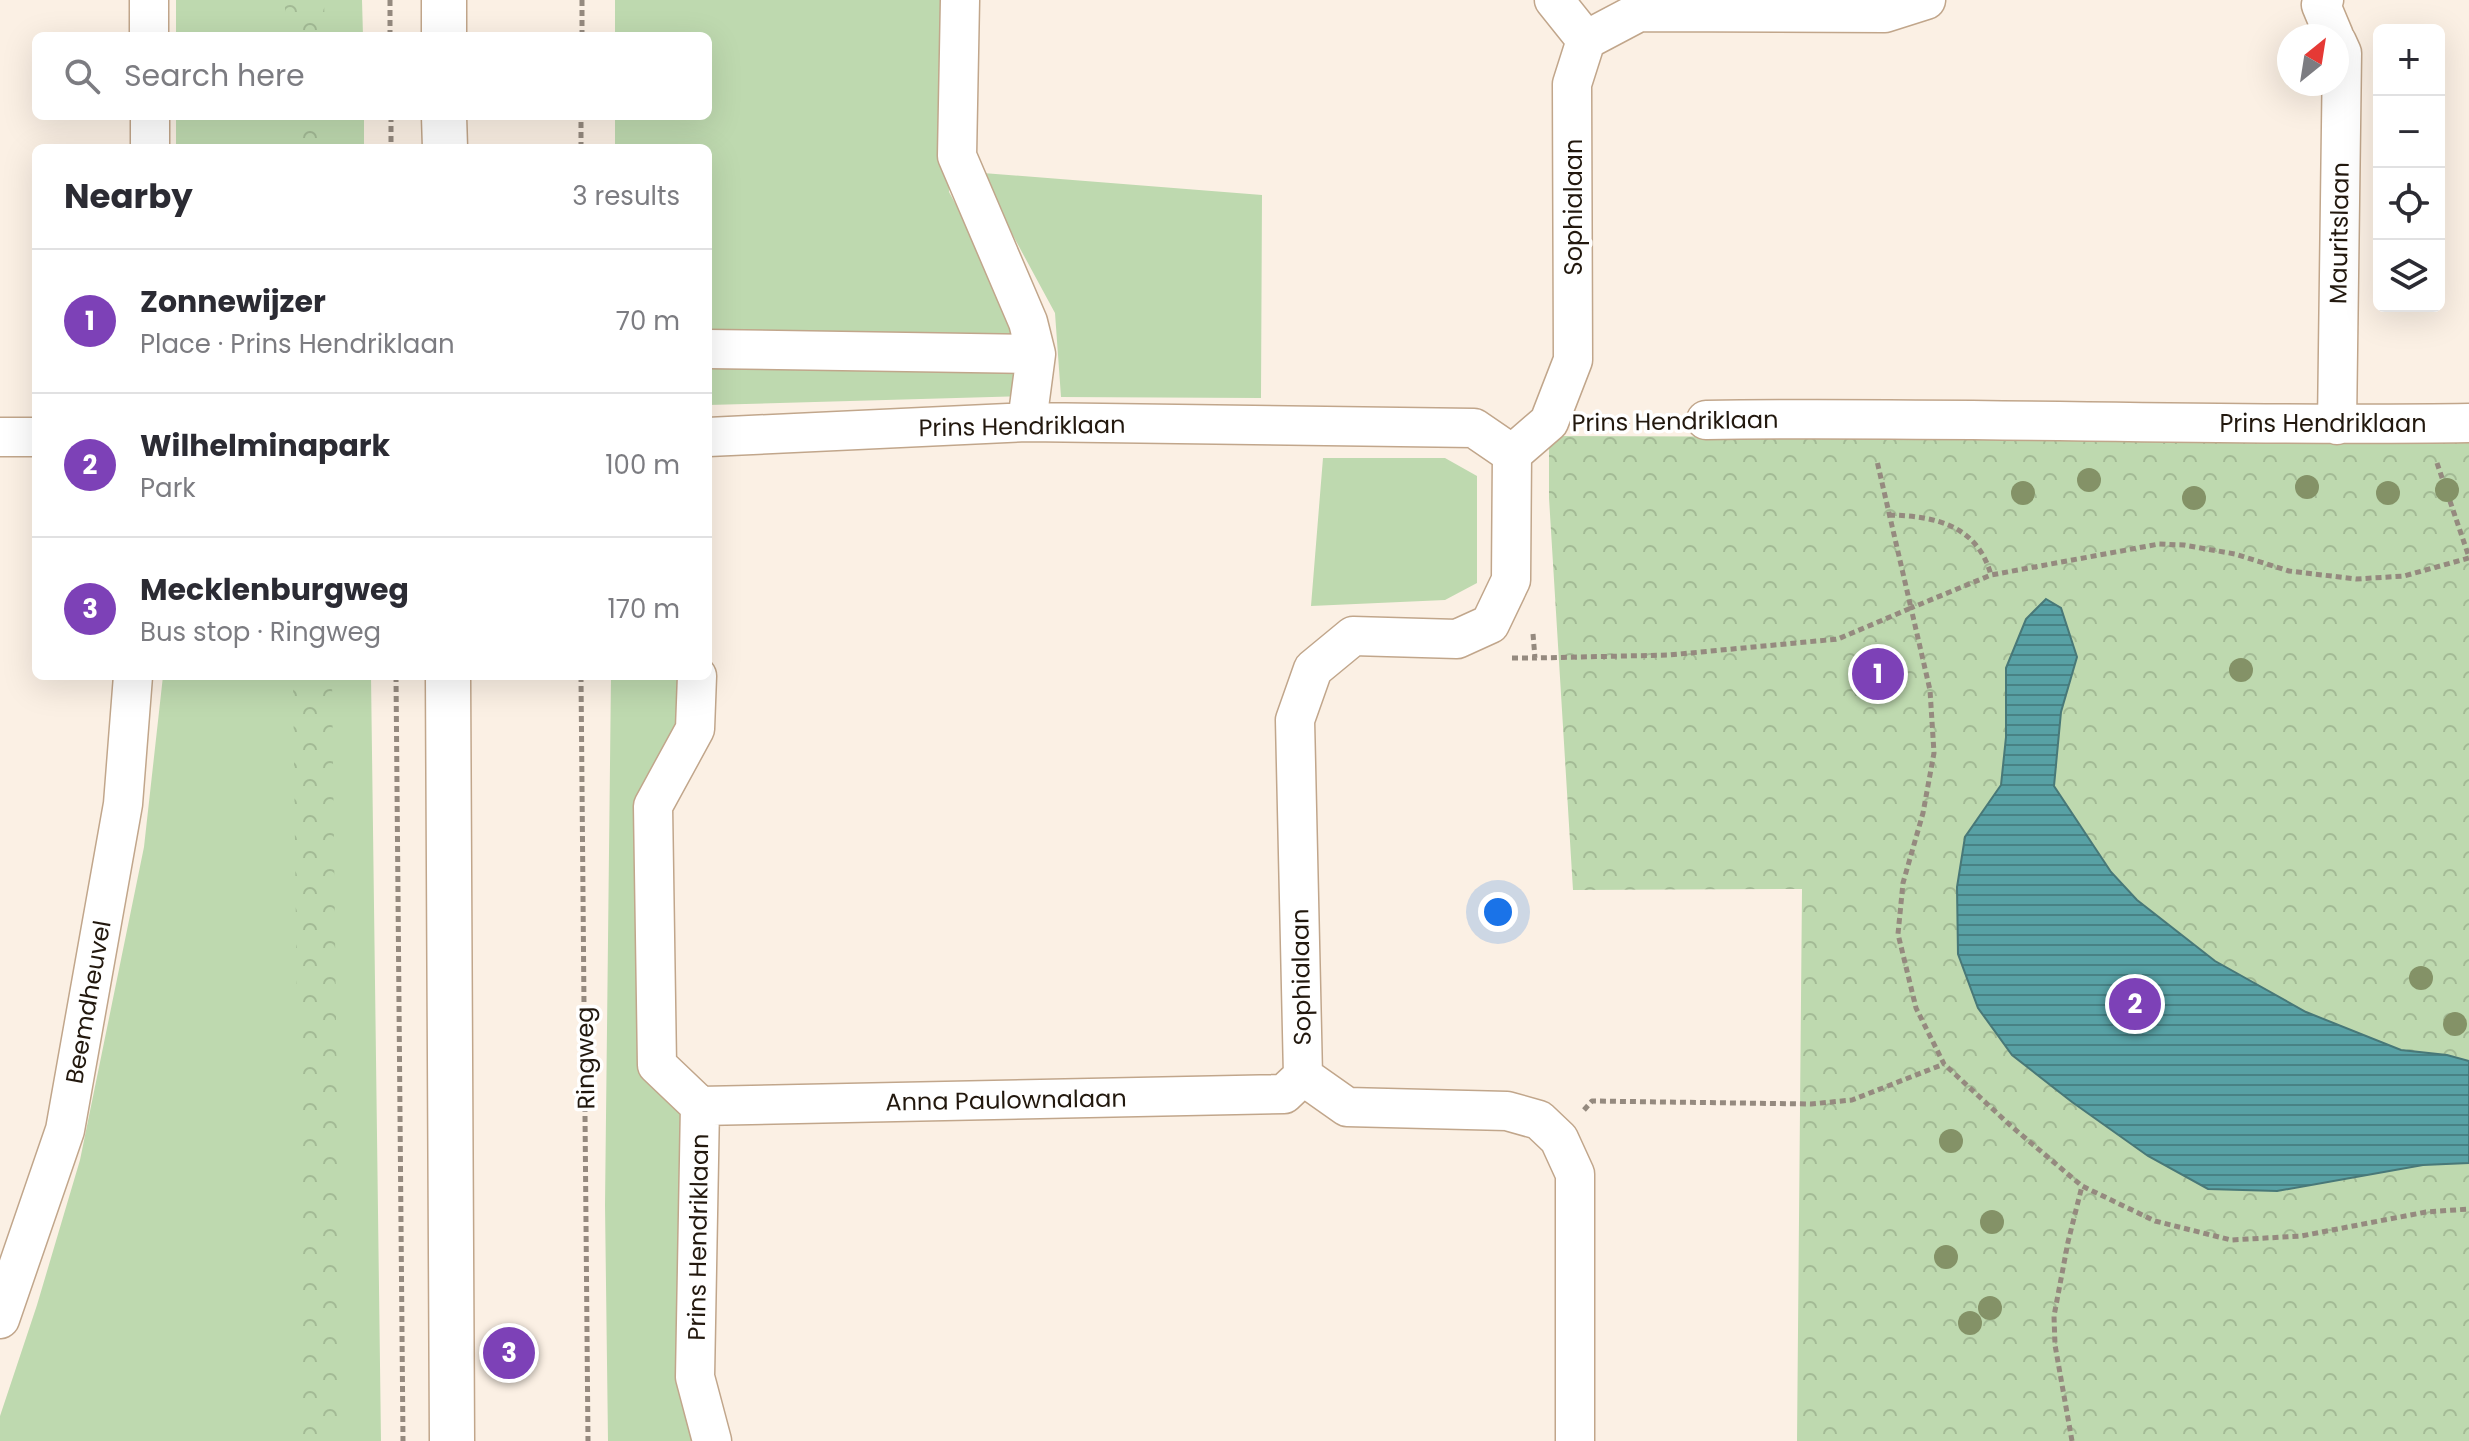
<!DOCTYPE html>
<html lang="en">
<head>
<meta charset="utf-8">
<style>
  :root { --surface:#fff; --page:#f2f2f3; --text:#2b2b33; --muted:#7c7c81; --line:#e1e1e2; --accent:#7d41b7 }
  body { margin:0; font-family:Poppins,sans-serif; background:var(--page); color:var(--text) }
  .controls { position:absolute; right:24px; top:24px; display:grid; overflow:hidden; border-radius:12px; box-shadow:0 8px 32px #0002 }
  .controls button { width:72px; height:72px; display:grid; place-items:center; padding:0; border:0; border-bottom:2px solid var(--line); background:var(--surface); color:var(--text); font:40px sans-serif }
  .compass { position:absolute; left:2277px; top:24px; width:72px; height:72px; border-radius:50%; background:var(--surface); box-shadow:0 8px 32px #0002; rotate:30deg }
  .you { position:absolute; left:1498px; top:912px; width:28px; height:28px; margin:-20px; border:6px solid #fff; border-radius:50%; background:#1a73e8; box-shadow:0 0 0 12px #1a73e833 }
  .badge { display:grid; place-items:center; width:52px; height:52px; border-radius:50%; background:var(--accent); color:#fff; font-size:26px; font-weight:700 }
  .pin { position:absolute; translate:-50% -50%; border:4px solid #fff; box-shadow:0 2px 8px #0006 }
  .list { margin:0; padding:0; list-style:none }
  h2 { display:flex; justify-content:space-between; align-items:center; height:104px; margin:0; padding:0 32px; font-size:34px }
  h2 small { font-size:26px; font-weight:400; color:var(--muted) }
  .list li { display:grid; grid-template-columns:52px 1fr auto; gap:24px; align-items:center; box-sizing:border-box; height:144px; padding:0 32px; border-top:2px solid var(--line) }
  .list b { display:block; font-size:30px; white-space:nowrap }
  .list p { margin:0; font-size:26px; white-space:nowrap; color:var(--muted) }
  .list em { font-size:26px; font-style:normal; color:var(--muted) }
  .icon { flex:none; width:44px; height:44px; fill:none; stroke:currentColor; stroke-width:2; stroke-linecap:round; stroke-linejoin:round }
  .map { position:relative; flex:none; width:2469px; height:1441px; overflow:hidden }
  .search { position:absolute; background:var(--surface); box-shadow:0 8px 32px #0002; left:32px; top:32px; width:680px; height:88px; display:flex; align-items:center; gap:20px; box-sizing:border-box; padding:0 28px; border-radius:12px; color:var(--muted); font-size:30px }
  .panel { position:absolute; background:var(--surface); box-shadow:0 8px 32px #0002; left:32px; top:144px; width:680px; height:536px; border-radius:12px }
  .map>svg:first-child { display:block }
  .grass { fill:#bed9af }
  .park { fill:url(#park-crowns) }
  .water { fill:url(#water-rules); stroke:#487878; stroke-width:2 }
  .lines { fill:none; stroke-linecap:round; stroke-linejoin:round }
  .street-casing { stroke:#c1a68b; stroke-width:41 }
  .secondary-casing { stroke:#c1a68b; stroke-width:47 }
  .path { stroke:#958a7f; stroke-width:5; stroke-dasharray:6 4; stroke-linecap:butt }
  .street { stroke:#fff; stroke-width:38 }
  .secondary { stroke:#fff; stroke-width:44 }
  .tree { fill:#849267 }
  .labels { text-anchor:middle; dominant-baseline:central; stroke-width:7; stroke-linejoin:round; paint-order:stroke }
  .street-label { font-size:24px; fill:#22180e; stroke:#fff }
</style>
</head>
<body>
<div class="map">
<svg width="2469" height="1441" viewBox="0 0 2469 1441">
  <defs>
    <pattern id="park-crowns" width="20" height="18" patternUnits="userSpaceOnUse" patternTransform="scale(2)"><rect width="20" height="18" fill="#bed9af"/><path d="M2 6a3 3 0 1 1 6 0M12 15a3 3 0 1 1 6 0" fill="none" stroke="#a3ba95"/></pattern>
    <pattern id="water-rules" width="6" height="5" patternUnits="userSpaceOnUse" patternTransform="scale(2)"><rect width="6" height="5" fill="#58a1a5"/><path d="M0 2.5h6" fill="none" stroke="#488285"/></pattern>
  </defs>
  <rect width="100%" height="100%" fill="#fbf0e4"/>
  <path class="grass" d="M 176,0 L 362,0 L 363,36 L 176,36 Z
    M 615,0 L 944,0 L 949,192 L 1021,323 L 1026,396 L 708,405 L 708,148 L 615,148 L 615,116 L 708,116 L 708,36 L 615,36 Z
    M 176,116 L 364,116 L 364,148 L 176,148 Z
    M 983,173 L 1262,195 L 1261,398 L 1061,397 L 1055,313 L 984,182 Z
    M 1323,458 L 1445,458 L 1477,476 L 1477,583 L 1445,600 L 1311,606 Z
    M 163,676 L 371,676 L 381,1441 L 0,1441 L 0,1416 L 37,1305 L 80,1160 L 144,847 Z
    M 611,676 L 686,676 L 685,712 L 645,807 L 648,1058 L 656,1091 L 688,1121 L 701,1441 L 608,1441 L 605,1205 Z"/>
  <path class="park" d="M 285,0 L 324,0 L 325,36 L 285,36 Z
    M 286,116 L 326,116 L 326,148 L 287,148 Z
    M 1549,436 L 2469,439 L 2469,1441 L 1797,1441 L 1802,889 L 1573,890 L 1549,498 Z
    M 293,676 L 332,676 L 341,1441 L 302,1441 Z"/>
  <path class="water" d="M 2046,599 L 2061,608 L 2077,657 L 2061,712 L 2054,786 L 2111,872 L 2137,900 L 2215,961 L 2306,1012 L 2401,1050 L 2447,1055 L 2469,1061 L 2469,1163 L 2423,1165 L 2277,1191 L 2208,1189 L 2148,1156 L 2072,1102 L 2012,1055 L 1978,1008 L 1958,954 L 1957,887 L 1965,837 L 2001,785 L 2006,737 L 2006,668 L 2026,619 Z"/>
  <g class="lines">
    <defs>
      <path id="street" d="M 149,0 L 149,36
        M 960,0 L 957,156 L 1028,322 L 1036,354 L 1027,422
        M 2324,0 L 2321,5 L 2334,36
        M 1586,40 L 1639,12 L 1885,13 L 1926,0
        M 150,116 L 150,148
        M 708,349 L 1036,354
        M 1706,420 C 1960,416 2215,427 2469,423
        M 2337,425 L 2342,53 L 2337,42
        M 0,437 L 36,437
        M 708,437 L 1027,422 L 1474,428 L 1512,454 L 1549,422 L 1573,360 L 1572,84 L 1586,40 L 1554,0
        M 1512,454 L 1511,580 L 1490,624 L 1457,639 L 1353,636 L 1313,669 L 1295,720 L 1303,1076 L 1347,1107 L 1507,1111 L 1539,1120 L 1559,1139 L 1575,1174 L 1575,1441
        M 697,676 L 695,729 L 653,806 L 657,1065 L 700,1106 L 695,1377 L 712,1441
        M 700,1106 L 1284,1094 L 1303,1076
        M 0,1319 L 65,1130 L 123,804 L 133,676"/>
      <path id="secondary" d="M 444,0 L 444,36
        M 444,116 L 445,148
        M 448,676 L 452,1441"/>
    </defs>
    <use href="#street" class="street-casing"/>
    <use href="#secondary" class="secondary-casing"/>
    <path class="path" d="M 390,0 L 390,36
      M 582,36 L 582,0
      M 391,116 L 391,148
      M 581,148 L 581,116
      M 1594,422 L 1668,421
      M 2437,463 L 2469,557
      M 1889,515 C 1935,516 1977,525 1991,575
      M 2469,558 L 2404,576 L 2356,579 L 2289,571 L 2235,554 L 2184,545 L 2159,544 L 1991,575 L 1911,608 L 1930,690 L 1934,753 L 1923,813 L 1903,883 L 1898,934 L 1916,1008 L 1944,1064 L 2011,1126 L 2082,1186 L 2155,1221 L 2231,1240 L 2301,1236 L 2426,1212 L 2469,1209
      M 1533,634 L 1535,658 L 1669,655 L 1838,639 L 1911,608 L 1877,461
      M 1512,658 L 1535,658
      M 396,676 L 403,1441
      M 581,676 L 588,1441
      M 1584,1110 L 1592,1101 L 1811,1104 L 1852,1100 L 1944,1064
      M 2072,1441 L 2055,1345 L 2054,1316 L 2068,1242 L 2082,1186"/>
    <use href="#street" class="street"/>
    <use href="#secondary" class="secondary"/>
  </g>
  <g class="tree">
    <circle cx="2089" cy="480" r="12"/>
    <circle cx="2307" cy="487" r="12"/>
    <circle cx="2447" cy="490" r="12"/>
    <circle cx="2023" cy="493" r="12"/>
    <circle cx="2388" cy="493" r="12"/>
    <circle cx="2194" cy="498" r="12"/>
    <circle cx="2241" cy="670" r="12"/>
    <circle cx="2421" cy="978" r="12"/>
    <circle cx="2455" cy="1024" r="12"/>
    <circle cx="1951" cy="1141" r="12"/>
    <circle cx="1992" cy="1222" r="12"/>
    <circle cx="1946" cy="1257" r="12"/>
    <circle cx="1990" cy="1308" r="12"/>
    <circle cx="1970" cy="1323" r="12"/>
  </g>
  <g class="labels">
    <g class="street-label">
      <text transform="translate(1573 207) rotate(-90)">Sophialaan</text>
      <text transform="translate(2339 233) rotate(-89)">Mauritslaan</text>
      <text transform="translate(1675 421) rotate(-1)">Prins Hendriklaan</text>
      <text x="2323" y="423">Prins Hendriklaan</text>
      <text transform="translate(1022 426) rotate(-1)">Prins Hendriklaan</text>
      <text transform="translate(1301 977) rotate(-91)">Sophialaan</text>
      <text transform="translate(88 1002) rotate(-80)">Beemdheuvel</text>
      <text transform="translate(585 1058) rotate(-91)">Ringweg</text>
      <text transform="translate(1006 1100) rotate(-1)">Anna Paulownalaan</text>
      <text transform="translate(698 1237) rotate(-89)">Prins Hendriklaan</text>
    </g>
  </g>
</svg>
<div class="controls">
<button>+</button>
<button>−</button>
<button><svg class="icon" aria-label="locate" viewBox="0 0 24 24"><circle cx="12" cy="12" r="6"/><path d="M12 2v4M12 18v4M2 12h4M18 12h4"/></svg></button>
<button><svg class="icon" aria-label="layers" viewBox="0 0 24 24"><path d="M12 4l9 5-9 5-9-5zM3 14l9 5 9-5"/></svg></button>
</div>
<svg class="compass" viewBox="-18 -18 36 36"><path d="M0-13l5 13h-10z" fill="#e53935"/><path d="M0 13l5-13h-10z" fill="#7c7c81"/></svg>
<div class="you"></div>
<div class="pin badge" style="left:1878px;top:674px">1</div>
<div class="pin badge" style="left:2135px;top:1004px">2</div>
<div class="pin badge" style="left:509px;top:1353px">3</div>
<div class="search"><svg class="icon" aria-label="search" viewBox="0 0 24 24"><circle cx="10" cy="10" r="6"/><path d="M15 15l6 6"/></svg>Search here</div>
<section class="panel">
<h2>Nearby<small>3 results</small></h2>
<ul class="list">
<li><span class="badge">1</span><div><b>Zonnewijzer</b><p>Place · Prins Hendriklaan</p></div><em>70 m</em></li>
<li><span class="badge">2</span><div><b>Wilhelminapark</b><p>Park</p></div><em>100 m</em></li>
<li><span class="badge">3</span><div><b>Mecklenburgweg</b><p>Bus stop · Ringweg</p></div><em>170 m</em></li>
</ul>
</section>
</div>
</body>
</html>
